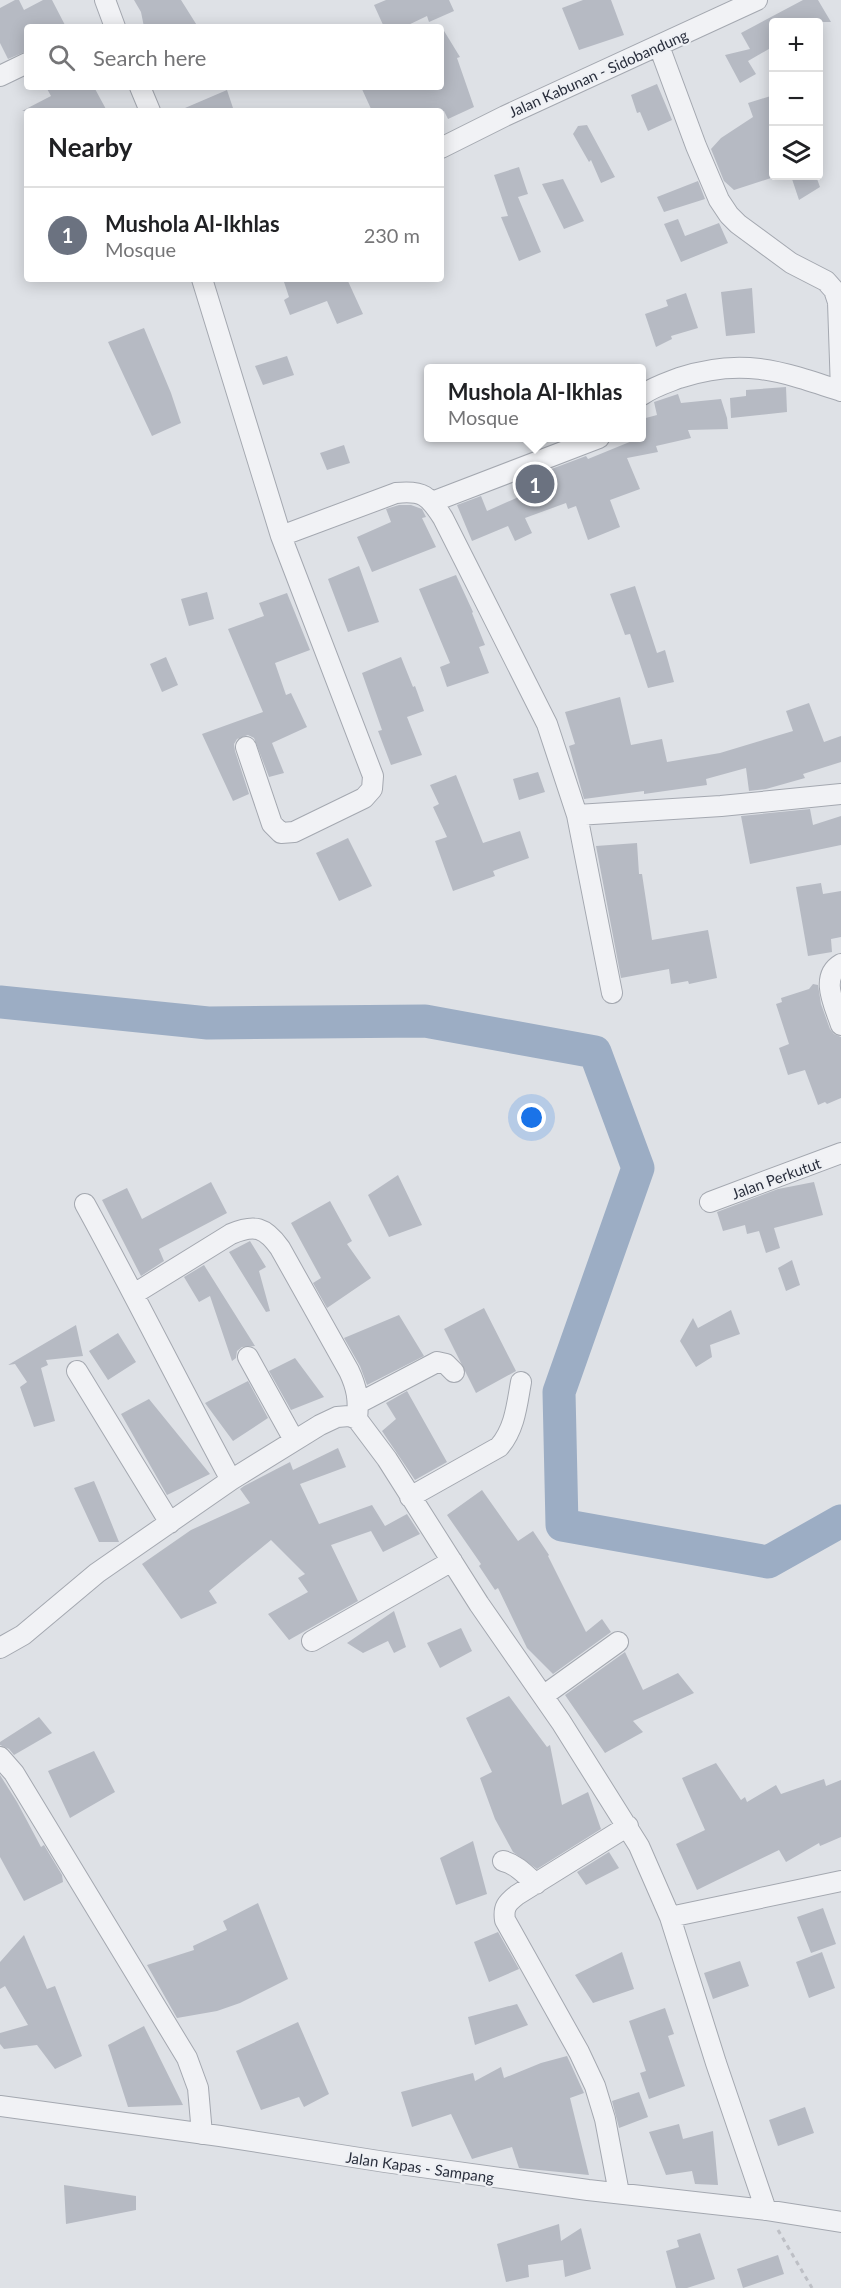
<!DOCTYPE html>
<html lang="en">
<head>
<meta charset="utf-8">
<style>
  :root { --surface:#fff; --page:#f2f2f2; --text:#202124; --muted:#757577; --line:#e0e0e0; --accent:#c14d57 }
  body { margin:0; font-family:Lato,sans-serif; background:var(--page); color:var(--text) }
  .controls { position:absolute; right:18px; top:18px; display:grid; overflow:hidden; border-radius:6px; box-shadow:0 3px 15px #0003 }
  .controls button { width:54px; height:54px; display:grid; place-items:center; padding:0; border:0; border-bottom:2px solid var(--line); background:var(--surface); color:var(--text); font:30px sans-serif }
  .you { position:absolute; left:532px; top:1118px; width:21px; height:21px; margin:-15px; border:4px solid #fff; border-radius:50%; background:#1a73e8; box-shadow:0 0 0 9px #1a73e833 }
  .badge { display:grid; place-items:center; width:39px; height:39px; border-radius:50%; background:var(--accent); color:#fff; font-size:20px; font-weight:700 }
  .pin { position:absolute; translate:-50% -50%; border:3px solid #fff; box-shadow:0 2px 6px #0006 }
  .popup { position:absolute; left:424px; top:364px; width:222px; height:78px; box-sizing:border-box; display:grid; place-content:center; border-radius:6px; background:var(--surface); filter:drop-shadow(0 2px 4px #0005); font-size:20px; white-space:nowrap; color:var(--muted) }
  .popup b { font-size:22px; color:var(--text) }
  .popup::after { content:''; position:absolute; left:50%; top:100%; margin-left:-12px; border:12px solid transparent; border-top-color:var(--surface) }
  .list { margin:0; padding:0; list-style:none }
  h2 { display:flex; justify-content:space-between; align-items:center; height:78px; margin:0; padding:0 24px; font-size:26px }
  h2 small { font-size:20px; font-weight:400; color:var(--muted) }
  .list li { display:grid; grid-template-columns:39px 1fr auto; gap:18px; align-items:center; box-sizing:border-box; height:96px; padding:0 24px; border-top:2px solid var(--line) }
  .list b { display:block; font-size:22px; white-space:nowrap }
  .list p { margin:0; font-size:20px; white-space:nowrap; color:var(--muted) }
  .list em { font-size:20px; font-style:normal; color:var(--muted) }
  .icon { flex:none; width:33px; height:33px; fill:none; stroke:currentColor; stroke-width:2; stroke-linecap:round; stroke-linejoin:round }
  .map { position:relative; flex:none; width:841px; height:2288px; overflow:hidden }
  .search { position:absolute; background:var(--surface); box-shadow:0 3px 15px #0003; left:24px; top:24px; width:420px; height:66px; display:flex; align-items:center; gap:15px; box-sizing:border-box; padding:0 21px; border-radius:6px; color:var(--muted); font-size:22px }
  .panel { position:absolute; background:var(--surface); box-shadow:0 3px 15px #0003; left:24px; top:108px; width:420px; height:174px; border-radius:6px }
  .map>svg:first-child { display:block }
  .lines { fill:none; stroke-linecap:round; stroke-linejoin:round }
  .river { stroke:#9cadc4; stroke-width:33 }
  .building { fill:#b6bac3 }
  .minor-casing { stroke:#a4a8b0; stroke-width:22 }
  .path { stroke:#bdbfc5; stroke-width:3; stroke-dasharray:4.5 4.5; stroke-linecap:butt }
  .minor { stroke:#f1f2f5; stroke-width:20 }
  .labels { text-anchor:middle; dominant-baseline:central; stroke-width:4.5; stroke-linejoin:round; paint-order:stroke }
  .street-label { font-size:15px; fill:#292e3c; stroke:#eef0f4 }
</style>
</head>
<body>
<div class="map">
<svg width="841" height="2288" viewBox="0 0 841 2288">
  <rect width="100%" height="100%" fill="#dee1e6"/>
  <g class="lines">
    <path class="river" d="M 0,1002 L 208,1023 L 425,1021 L 595,1052 L 638,1168 L 559,1392 L 562,1525 L 768,1562 L 841,1521"/>
  </g>
  <path class="building" d="M 15,0 L 19,0 L 24,10 L 43,0 L 52,0 L 66,27 L 27,27 L 27,51 L 8,59 L 0,43 L 0,8 Z
    M 134,0 L 181,0 L 198,27 L 144,27 L 141,12 Z
    M 386,0 L 449,0 L 454,11 L 429,22 L 427,16 L 404,27 L 384,27 L 374,5 Z
    M 583,0 L 611,0 L 624,35 L 579,50 L 562,8 Z
    M 803,0 L 818,0 L 831,22 L 774,22 L 774,46 L 748,61 L 756,74 L 740,83 L 725,55 L 750,49 L 741,33 Z
    M 441,26 L 460,57 L 457,58 L 474,107 L 448,119 L 444,111 L 372,111 L 361,87 L 441,87 Z
    M 657,84 L 672,120 L 648,131 L 640,112 L 637,113 L 631,95 Z
    M 46,87 L 94,87 L 107,111 L 22,111 L 51,96 Z
    M 227,90 L 234,111 L 178,111 Z
    M 774,95 L 774,177 L 734,190 L 724,181 L 711,149 L 721,138 L 753,117 L 748,103 Z
    M 587,125 L 615,177 L 601,183 L 591,160 L 589,162 L 573,134 L 578,126 Z
    M 519,167 L 528,194 L 518,197 L 541,252 L 519,261 L 501,217 L 508,216 L 494,175 Z
    M 791,176 L 816,176 L 820,187 L 799,200 Z
    M 563,179 L 584,221 L 564,229 L 542,184 Z
    M 698,181 L 705,199 L 664,212 L 657,197 Z
    M 678,219 L 685,236 L 719,223 L 728,243 L 681,262 L 664,224 Z
    M 283,279 L 347,279 L 363,314 L 337,324 L 327,301 L 290,315 L 284,300 L 289,297 Z
    M 752,288 L 755,333 L 726,336 L 721,292 Z
    M 686,293 L 698,328 L 671,336 L 672,339 L 656,347 L 645,314 L 668,306 L 666,300 Z
    M 144,328 L 171,393 L 181,423 L 152,436 L 108,342 Z
    M 287,356 L 294,375 L 263,385 L 255,366 Z
    M 786,387 L 787,412 L 731,418 L 730,398 L 746,396 L 746,390 Z
    M 678,394 L 681,403 L 721,399 L 727,418 L 728,429 L 688,430 L 691,438 L 656,446 L 658,452 L 627,458 L 640,489 L 610,500 L 620,527 L 588,540 L 576,506 L 568,509 L 566,503 L 525,518 L 532,533 L 515,541 L 508,526 L 472,541 L 457,505 L 481,496 L 487,511 L 523,495 L 517,482 L 586,456 L 588,459 L 632,441 L 631,438 L 642,438 L 642,419 L 657,415 L 654,402 Z
    M 344,445 L 350,463 L 327,470 L 320,453 Z
    M 399,505 L 411,505 L 422,509 L 426,517 L 422,518 L 436,547 L 372,572 L 357,537 L 391,522 L 386,509 Z
    M 359,566 L 379,622 L 348,632 L 328,579 Z
    M 456,575 L 473,612 L 472,613 L 485,645 L 479,647 L 489,673 L 447,687 L 440,667 L 450,663 L 419,589 Z
    M 635,586 L 657,653 L 665,650 L 674,682 L 648,688 L 630,634 L 625,635 L 610,594 Z
    M 207,592 L 214,619 L 189,626 L 181,599 Z
    M 287,593 L 310,650 L 275,663 L 286,695 L 291,693 L 307,727 L 272,743 L 284,773 L 269,777 L 254,738 L 248,735 L 237,739 L 234,744 L 235,751 L 249,794 L 233,801 L 202,734 L 263,712 L 228,629 L 264,616 L 259,603 Z
    M 166,657 L 178,685 L 162,692 L 150,664 Z
    M 401,657 L 413,687 L 415,686 L 424,711 L 407,717 L 422,755 L 391,765 L 378,731 L 382,730 L 362,673 Z
    M 620,697 L 631,745 L 662,739 L 667,762 L 720,753 L 793,731 L 786,711 L 809,703 L 824,742 L 841,736 L 841,762 L 803,774 L 805,778 L 766,789 L 749,791 L 746,768 L 706,779 L 707,785 L 644,794 L 644,791 L 584,799 L 569,746 L 575,744 L 565,712 Z
    M 538,772 L 545,792 L 519,800 L 513,779 Z
    M 456,775 L 483,843 L 520,831 L 529,858 L 493,871 L 495,876 L 453,891 L 435,841 L 447,837 L 433,807 L 439,804 L 430,785 Z
    M 810,809 L 813,825 L 841,816 L 841,845 L 750,864 L 741,816 Z
    M 348,838 L 372,886 L 339,901 L 316,853 Z
    M 637,843 L 639,874 L 642,874 L 652,940 L 708,930 L 717,978 L 689,984 L 688,981 L 671,984 L 669,969 L 621,978 L 596,846 Z
    M 821,883 L 823,894 L 841,891 L 841,937 L 831,939 L 832,952 L 808,956 L 796,887 Z
    M 813,984 L 818,985 L 821,1004 L 830,1029 L 834,1034 L 841,1037 L 841,1098 L 827,1104 L 825,1102 L 818,1105 L 805,1070 L 788,1075 L 779,1048 L 789,1044 L 776,1004 L 782,1002 L 781,998 L 809,989 Z
    M 398,1175 L 422,1225 L 389,1237 L 368,1195 Z
    M 211,1182 L 227,1213 L 159,1249 L 164,1261 L 141,1276 L 102,1200 L 127,1188 L 142,1219 Z
    M 814,1182 L 823,1215 L 774,1228 L 780,1248 L 766,1253 L 759,1231 L 747,1234 L 745,1225 L 723,1231 L 717,1212 L 778,1189 Z
    M 330,1201 L 352,1241 L 347,1244 L 371,1278 L 327,1308 L 313,1283 L 321,1278 L 291,1223 Z
    M 250,1241 L 266,1267 L 259,1271 L 270,1311 L 266,1312 L 229,1252 Z
    M 792,1260 L 800,1285 L 786,1291 L 778,1268 Z
    M 204,1265 L 255,1346 L 242,1347 L 237,1351 L 236,1358 L 232,1361 L 210,1296 L 199,1302 L 184,1277 Z
    M 484,1308 L 516,1371 L 476,1393 L 444,1329 Z
    M 731,1310 L 740,1334 L 710,1345 L 712,1357 L 696,1367 L 680,1341 L 693,1318 L 698,1328 Z
    M 399,1315 L 424,1356 L 367,1385 L 360,1366 L 344,1338 Z
    M 76,1325 L 83,1356 L 46,1360 L 48,1365 L 41,1368 L 55,1421 L 34,1427 L 20,1387 L 27,1382 L 15,1364 L 8,1365 Z
    M 118,1333 L 136,1362 L 108,1380 L 89,1351 Z
    M 295,1358 L 324,1397 L 291,1410 L 269,1371 Z
    M 248,1381 L 268,1418 L 233,1441 L 205,1403 Z
    M 407,1391 L 447,1462 L 415,1480 L 382,1431 L 396,1419 L 386,1403 Z
    M 149,1399 L 210,1474 L 167,1495 L 121,1414 Z
    M 338,1448 L 346,1467 L 300,1484 L 319,1524 L 372,1505 L 385,1526 L 407,1514 L 420,1534 L 383,1552 L 371,1531 L 331,1545 L 358,1601 L 289,1640 L 268,1614 L 308,1592 L 298,1578 L 305,1574 L 271,1540 L 209,1591 L 217,1603 L 181,1619 L 142,1564 L 191,1530 L 250,1503 L 240,1489 L 244,1486 L 290,1462 L 293,1470 Z
    M 94,1481 L 100,1495 L 119,1542 L 99,1542 L 74,1488 Z
    M 482,1490 L 518,1541 L 533,1531 L 549,1555 L 548,1556 L 586,1632 L 602,1619 L 611,1632 L 553,1674 L 527,1648 L 498,1588 L 495,1590 L 479,1566 L 481,1564 L 447,1515 Z
    M 394,1611 L 406,1647 L 394,1653 L 388,1641 L 363,1653 L 347,1643 Z
    M 461,1628 L 472,1651 L 440,1668 L 427,1643 Z
    M 625,1652 L 643,1690 L 678,1673 L 694,1693 L 633,1721 L 643,1732 L 605,1753 L 565,1695 Z
    M 509,1696 L 547,1747 L 550,1745 L 562,1805 L 588,1792 L 601,1829 L 537,1869 L 513,1852 L 495,1819 L 480,1778 L 492,1772 L 466,1718 Z
    M 39,1717 L 52,1733 L 14,1755 L 9,1749 L 0,1745 L 0,1742 Z
    M 94,1751 L 115,1792 L 70,1818 L 48,1771 Z
    M 716,1763 L 741,1800 L 745,1797 L 747,1802 L 776,1785 L 781,1794 L 824,1779 L 826,1786 L 841,1780 L 841,1837 L 820,1846 L 819,1843 L 786,1862 L 779,1850 L 697,1890 L 676,1844 L 705,1830 L 682,1778 Z
    M 0,1775 L 17,1802 L 41,1847 L 44,1845 L 62,1875 L 63,1882 L 24,1901 L 0,1857 Z
    M 473,1841 L 487,1894 L 456,1905 L 440,1858 Z
    M 609,1852 L 619,1868 L 586,1885 L 577,1872 Z
    M 258,1903 L 288,1979 L 240,2003 L 217,2011 L 177,2018 L 147,1965 L 194,1950 L 193,1946 L 227,1930 L 223,1921 Z
    M 823,1908 L 836,1944 L 811,1953 L 797,1917 Z
    M 498,1932 L 519,1969 L 489,1982 L 474,1942 Z
    M 24,1935 L 47,1989 L 55,1986 L 82,2056 L 55,2069 L 37,2045 L 4,2049 L 0,2044 L 0,2033 L 28,2025 L 5,1986 L 0,1989 L 0,1962 Z
    M 622,1952 L 634,1989 L 593,2003 L 575,1975 Z
    M 822,1952 L 835,1988 L 809,1998 L 796,1962 Z
    M 740,1961 L 749,1986 L 713,1999 L 704,1973 Z
    M 517,2004 L 528,2025 L 475,2045 L 468,2017 Z
    M 665,2008 L 674,2034 L 668,2036 L 685,2086 L 649,2099 L 640,2073 L 646,2071 L 629,2021 Z
    M 298,2022 L 329,2094 L 304,2107 L 299,2097 L 261,2110 L 236,2051 Z
    M 144,2026 L 183,2105 L 128,2107 L 108,2045 Z
    M 567,2056 L 584,2093 L 570,2098 L 589,2175 L 519,2168 L 512,2147 L 472,2159 L 451,2114 L 412,2127 L 401,2092 L 473,2073 L 475,2081 L 501,2067 L 504,2078 L 541,2063 Z
    M 639,2092 L 648,2117 L 619,2128 L 612,2101 Z
    M 805,2107 L 814,2133 L 778,2146 L 769,2120 Z
    M 679,2124 L 683,2139 L 713,2131 L 718,2185 L 695,2184 L 692,2171 L 666,2175 L 649,2132 Z
    M 64,2185 L 136,2196 L 136,2210 L 66,2224 Z
    M 559,2224 L 561,2241 L 581,2228 L 591,2269 L 565,2277 L 563,2260 L 528,2265 L 529,2277 L 506,2282 L 497,2244 Z
    M 700,2233 L 715,2279 L 687,2288 L 676,2288 L 666,2251 L 679,2247 L 677,2240 Z
    M 778,2255 L 784,2274 L 743,2288 L 737,2269 Z"/>
  <g class="lines">
    <defs>
      <path id="minor" d="M 105,0 L 115,27
        M 659,46 L 696,146 L 719,200 L 729,215 L 738,224 L 791,263 L 826,281 L 834,290 L 838,302 L 841,391
        M 0,76 L 27,63
        M 140,87 L 150,111
        M 441,148 L 505,116 L 757,0
        M 202,279 L 281,536 L 396,493 C 423,490 429,496 443,518 L 547,724 L 577,815 L 612,993
        M 642,395 C 653,387 666,383 679,378 C 742,357 781,371 841,391
        M 432,502 L 599,438
        M 246,747 L 272,824 L 281,833 L 294,832 L 364,798 L 372,789 L 373,776 L 281,536
        M 577,815 L 721,806 L 841,794
        M 841,964 C 819,977 835,1006 841,1025
        M 710,1202 L 841,1153
        M 85,1204 C 135,1295 181,1388 231,1480
        M 134,1294 L 231,1234 C 255,1224 265,1227 280,1248 L 349,1371 C 357,1388 359,1400 357,1419
        M 248,1357 L 294,1440
        M 77,1371 L 170,1523
        M 359,1403 L 437,1362 L 446,1364 L 454,1372
        M 410,1497 L 499,1447 C 515,1429 517,1404 521,1382
        M 312,1641 L 452,1561
        M 0,1648 L 23,1635 L 97,1573 L 231,1480 L 320,1425 L 337,1417 L 349,1416 L 357,1419 L 387,1459 L 479,1604 L 561,1722 L 639,1846 L 670,1917 L 716,2063 L 766,2210
        M 543,1696 L 618,1642
        M 0,1757 L 14,1773 L 187,2058 L 198,2088 L 202,2134
        M 503,1861 C 516,1864 526,1875 536,1884
        M 670,1917 L 841,1881
        M 0,2106 L 220,2136 L 385,2162 L 588,2190 L 766,2210 L 841,2222
        M 619,2193 L 605,2119 L 595,2086 L 579,2052 L 505,1920 C 503,1907 507,1903 517,1895 L 628,1826"/>
    </defs>
    <use href="#minor" class="minor-casing"/>
    <path class="path" d="M 778,2230 L 812,2288"/>
    <use href="#minor" class="minor"/>
  </g>
  <g class="labels">
    <g class="street-label">
      <text transform="translate(598 73) rotate(-24)">Jalan Kabunan - Sidobandung</text>
      <text transform="translate(776 1178) rotate(-20)">Jalan Perkutut</text>
      <text transform="translate(420 2167) rotate(8)">Jalan Kapas - Sampang</text>
    </g>
  </g>
</svg>
<div class="controls">
<button>+</button>
<button>−</button>
<button><svg class="icon" aria-label="layers" viewBox="0 0 24 24"><path d="M12 4l9 5-9 5-9-5zM3 14l9 5 9-5"/></svg></button>
</div>
<div class="you"></div>
<div class="pin badge" style="left:535px;top:484px;background:#6b7280">1</div>
<div class="popup"><b>Mushola Al-Ikhlas</b>Mosque</div>
<div class="search"><svg class="icon" aria-label="search" viewBox="0 0 24 24"><circle cx="10" cy="10" r="6"/><path d="M15 15l6 6"/></svg>Search here</div>
<section class="panel">
<h2>Nearby<small></small></h2>
<ul class="list">
<li><span class="badge" style="background:#6b7280">1</span><div><b>Mushola Al-Ikhlas</b><p>Mosque</p></div><em>230 m</em></li>
</ul>
</section>
</div>
</body>
</html>
